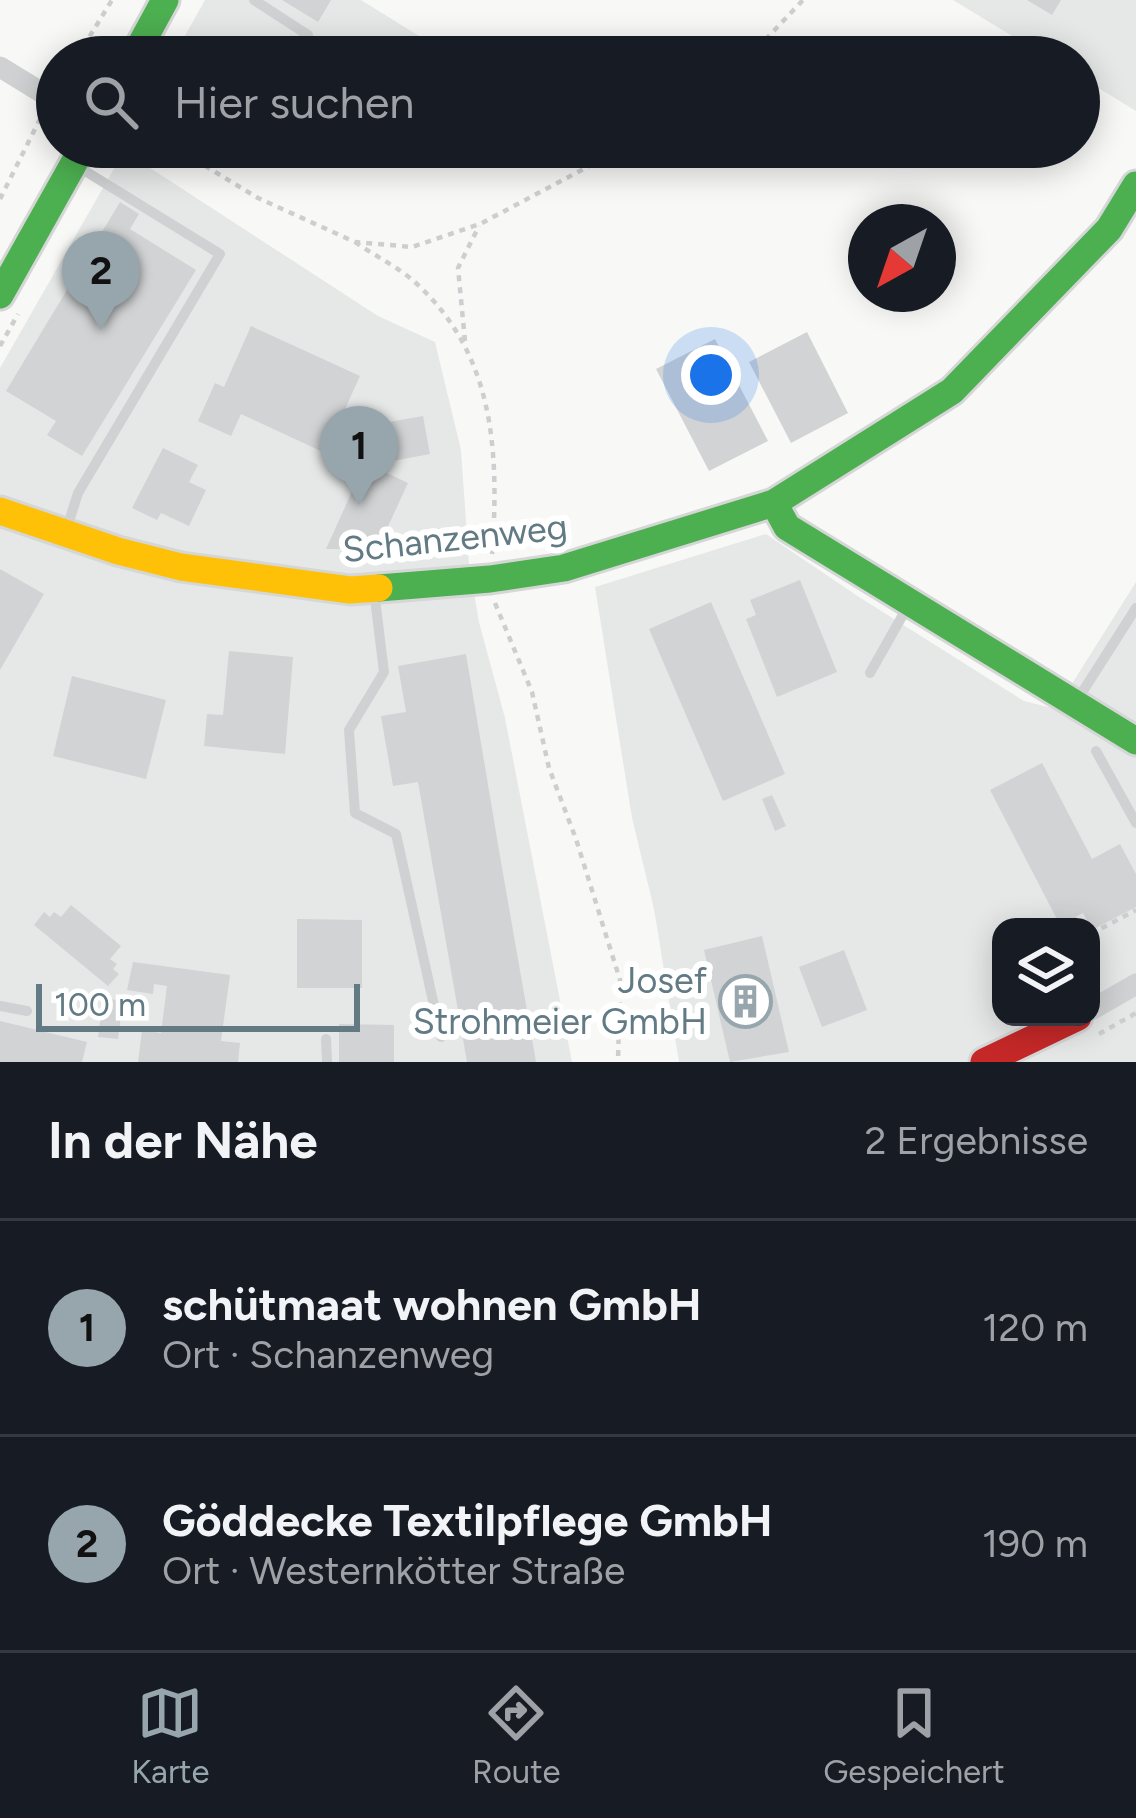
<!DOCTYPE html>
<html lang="de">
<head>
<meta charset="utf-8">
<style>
  :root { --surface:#171b24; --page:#242831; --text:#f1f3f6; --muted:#9ea1a6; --line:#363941; --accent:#96a6ac }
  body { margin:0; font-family:Figtree,sans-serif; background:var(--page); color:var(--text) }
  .controls { position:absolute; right:36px; bottom:36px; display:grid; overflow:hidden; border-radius:24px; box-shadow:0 6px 30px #0003 }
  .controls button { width:108px; height:108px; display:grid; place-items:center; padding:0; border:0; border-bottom:3px solid var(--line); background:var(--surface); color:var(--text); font:60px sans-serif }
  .compass { position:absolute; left:848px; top:204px; width:108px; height:108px; border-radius:50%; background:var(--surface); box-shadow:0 6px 30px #0003; rotate:220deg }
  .scale { position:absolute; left:36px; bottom:30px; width:324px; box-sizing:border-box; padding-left:12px; border:6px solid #617a84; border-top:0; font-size:33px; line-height:42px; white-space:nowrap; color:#617a84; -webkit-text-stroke:9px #fff; paint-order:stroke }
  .you { position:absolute; left:711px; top:375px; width:42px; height:42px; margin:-30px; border:9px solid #fff; border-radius:50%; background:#1a73e8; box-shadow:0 0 0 18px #1a73e833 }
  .badge { display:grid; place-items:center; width:78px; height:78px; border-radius:50%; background:var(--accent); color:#111; font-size:39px; font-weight:700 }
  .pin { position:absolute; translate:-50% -99px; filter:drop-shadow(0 3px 6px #0008) }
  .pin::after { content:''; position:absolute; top:63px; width:42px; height:36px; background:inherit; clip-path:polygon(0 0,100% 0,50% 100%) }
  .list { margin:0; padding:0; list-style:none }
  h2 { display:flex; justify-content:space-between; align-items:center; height:156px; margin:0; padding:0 48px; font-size:51px }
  h2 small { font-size:39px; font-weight:400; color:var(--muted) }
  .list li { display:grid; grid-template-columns:78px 1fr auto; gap:36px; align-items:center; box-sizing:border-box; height:216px; padding:0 48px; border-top:3px solid var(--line) }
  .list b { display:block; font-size:45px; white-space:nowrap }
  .list p { margin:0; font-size:39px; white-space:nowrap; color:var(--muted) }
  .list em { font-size:39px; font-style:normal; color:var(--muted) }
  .icon { flex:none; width:66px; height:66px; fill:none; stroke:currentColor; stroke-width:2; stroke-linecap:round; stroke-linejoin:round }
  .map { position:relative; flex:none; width:1136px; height:1062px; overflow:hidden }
  .search { position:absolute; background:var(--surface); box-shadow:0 6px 30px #0003; left:36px; right:36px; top:36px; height:132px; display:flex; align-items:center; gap:30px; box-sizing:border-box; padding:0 42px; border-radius:66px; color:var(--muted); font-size:45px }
  .sheet { height:588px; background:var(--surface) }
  nav { display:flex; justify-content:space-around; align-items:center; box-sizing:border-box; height:168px; border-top:3px solid var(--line); background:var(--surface); font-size:33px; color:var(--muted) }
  nav a { display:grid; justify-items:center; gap:6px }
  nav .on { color:var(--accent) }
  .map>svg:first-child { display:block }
  .built { fill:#e6e8e8; fill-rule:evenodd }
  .building { fill:#d1d3d4 }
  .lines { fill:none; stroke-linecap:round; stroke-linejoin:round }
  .fast-casing { stroke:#d5d6d6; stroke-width:33 }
  .slow-casing { stroke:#d5d6d6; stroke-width:33 }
  .jam-casing { stroke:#d5d6d6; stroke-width:33 }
  .path { stroke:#cdcecf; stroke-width:4.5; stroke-dasharray:6 6; stroke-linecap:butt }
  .lane { stroke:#d0d1d2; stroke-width:10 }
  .street { stroke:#d0d1d2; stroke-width:21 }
  .fast { stroke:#4caf50; stroke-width:27 }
  .slow { stroke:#ffc107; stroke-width:27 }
  .jam { stroke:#c62828; stroke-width:27 }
  .labels { text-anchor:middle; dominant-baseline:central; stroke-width:12; stroke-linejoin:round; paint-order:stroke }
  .street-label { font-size:36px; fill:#617a84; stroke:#fff }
  .poi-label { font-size:36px; fill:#617a84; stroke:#fff; text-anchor:end }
</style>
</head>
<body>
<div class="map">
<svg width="1136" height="1062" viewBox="0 0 1136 1062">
  <rect width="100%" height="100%" fill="#f8f8f7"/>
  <path class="built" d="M 205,0 L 361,0 L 453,57 L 173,57 Z
    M 953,0 L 1136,0 L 1136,111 L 1079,76 L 1079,57 L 1047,57 Z
    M 124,151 L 378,316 L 435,342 L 461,450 L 469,564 L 479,622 L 505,718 L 572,1062 L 0,1062 L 0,368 Z
    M 766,534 L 856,595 L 1024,701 L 1056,709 L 1136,582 L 1136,1062 L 679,1062 L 654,909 L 632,818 L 595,587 ZM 1001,927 L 1091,927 L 1091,1017 L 1001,1017 Z"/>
  <path class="building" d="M 282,0 L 331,0 L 318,22 Z
    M 1027,0 L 1061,0 L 1052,15 Z
    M 120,202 L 139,214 L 130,229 L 196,270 L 82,456 L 47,435 L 56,421 L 6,391 Z
    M 251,326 L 360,376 L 325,453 L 241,414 L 231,436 L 198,421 L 215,383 L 224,387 Z
    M 807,332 L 848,413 L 791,443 L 749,362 Z
    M 715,339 L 768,441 L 709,471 L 656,369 Z
    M 423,416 L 430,454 L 393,461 L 387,473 L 408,483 L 379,546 L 358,536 L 353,549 L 326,549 L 383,423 Z
    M 163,448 L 198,465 L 189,482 L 206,490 L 189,526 L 161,513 L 157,520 L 132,508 Z
    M 0,569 L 44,594 L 0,670 Z
    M 800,580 L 837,672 L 777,697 L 746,619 L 756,615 L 750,600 Z
    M 711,602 L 785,774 L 723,801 L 649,629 Z
    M 229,651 L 293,657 L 285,754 L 204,746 L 207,714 L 223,715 Z
    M 466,654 L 501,862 L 536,1062 L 467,1062 L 418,782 L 393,786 L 381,716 L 406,712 L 398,666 Z
    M 72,676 L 166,700 L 146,779 L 53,756 Z
    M 1042,763 L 1092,859 L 1120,844 L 1136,874 L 1136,907 L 1092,930 L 1083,913 L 1060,925 L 990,790 Z
    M 772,795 L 786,826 L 775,831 L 762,799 Z
    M 71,905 L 121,946 L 110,959 L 117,964 L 113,969 L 119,974 L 108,986 L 34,925 L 44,912 L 50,917 L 54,912 L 61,917 Z
    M 297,919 L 362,920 L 362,988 L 297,988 Z
    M 762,936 L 789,1052 L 730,1062 L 704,950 Z
    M 844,950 L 867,1010 L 822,1027 L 799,967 Z
    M 133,962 L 230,975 L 221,1041 L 240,1043 L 238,1062 L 138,1062 L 142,1030 L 161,1033 L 167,986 L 154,984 L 153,994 L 127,990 Z
    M 103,998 L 123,1001 L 118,1039 L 98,1037 Z
    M 0,1021 L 87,1042 L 82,1062 L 0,1062 Z
    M 339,1024 L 394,1025 L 394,1062 L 339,1062 Z"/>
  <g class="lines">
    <defs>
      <path id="fast" d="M 134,57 L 165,0
        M 0,295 L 83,147
        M 774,503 L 787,527 L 1136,741
        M 379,588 L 490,579 L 564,568 L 774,503 L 952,391 L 1109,229 L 1136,185"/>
      <path id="slow" d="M 0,511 L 118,551 L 181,567 L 350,590 L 379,588"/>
      <path id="jam" d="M 984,1062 L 1078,1017"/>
    </defs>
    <use href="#fast" class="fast-casing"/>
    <use href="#slow" class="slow-casing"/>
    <use href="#jam" class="jam-casing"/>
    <path class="path" d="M 77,57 L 112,0
      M 749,57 L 803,0
      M 174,147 L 258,198 L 355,242 L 412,247 L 480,224 L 625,147
      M 0,199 L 42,115
      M 355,242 C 375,256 400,268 417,284 C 496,357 499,455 492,556
      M 465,341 L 458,268 L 479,226
      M 0,346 L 18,314
      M 495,603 L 532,692 L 549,768 L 576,839 L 620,980 L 618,1062
      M 1061,927 L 1080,917 L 1086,927
      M 1091,934 L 1136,910
      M 1099,1034 L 1136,1013"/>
    <path class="lane" d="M 254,0 L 308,35
      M 66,531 L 78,493 L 220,254 L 77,166
      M 374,591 L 384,672 L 349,730 L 355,813 L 396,834 L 441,1037
      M 870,673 L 909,604
      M 1076,702 L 1136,608
      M 1096,751 L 1136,823
      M 0,1006 L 27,1011
      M 326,1039 L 327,1062"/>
    <path class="street" d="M 0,67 L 57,102
      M 1091,1010 L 1136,984"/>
    <use href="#fast" class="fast"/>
    <use href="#slow" class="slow"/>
    <use href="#jam" class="jam"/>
  </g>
  <defs>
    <symbol id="building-ring" viewBox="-11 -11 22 22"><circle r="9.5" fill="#fff" stroke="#96a6ac" stroke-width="1.5"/><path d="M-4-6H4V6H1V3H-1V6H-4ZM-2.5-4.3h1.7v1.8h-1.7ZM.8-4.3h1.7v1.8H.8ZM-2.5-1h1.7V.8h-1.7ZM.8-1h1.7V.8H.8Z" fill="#96a6ac"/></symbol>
  </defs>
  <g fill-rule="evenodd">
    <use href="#building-ring" x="716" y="972" width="59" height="59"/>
  </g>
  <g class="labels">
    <g class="street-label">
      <text transform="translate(455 538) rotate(-6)">Schanzenweg</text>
    </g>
    <g class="poi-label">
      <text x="707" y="980">Josef<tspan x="707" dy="41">Strohmeier GmbH</tspan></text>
    </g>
  </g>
</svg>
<div class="controls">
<button><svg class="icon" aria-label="layers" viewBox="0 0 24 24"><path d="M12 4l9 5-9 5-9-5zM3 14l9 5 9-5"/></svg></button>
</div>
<svg class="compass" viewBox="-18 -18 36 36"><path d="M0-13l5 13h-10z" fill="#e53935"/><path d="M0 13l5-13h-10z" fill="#9ea1a6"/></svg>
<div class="scale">100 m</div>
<div class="you"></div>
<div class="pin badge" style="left:359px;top:505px">1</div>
<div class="pin badge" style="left:101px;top:330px">2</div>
<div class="search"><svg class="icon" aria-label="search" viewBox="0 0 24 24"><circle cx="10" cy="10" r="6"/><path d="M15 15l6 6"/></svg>Hier suchen</div>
</div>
<section class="sheet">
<h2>In der Nähe<small>2 Ergebnisse</small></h2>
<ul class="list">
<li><span class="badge">1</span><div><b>schütmaat wohnen GmbH</b><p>Ort · Schanzenweg</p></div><em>120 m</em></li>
<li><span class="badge">2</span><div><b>Göddecke Textilpflege GmbH</b><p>Ort · Westernkötter Straße</p></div><em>190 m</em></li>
</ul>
</section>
<nav>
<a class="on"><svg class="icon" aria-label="map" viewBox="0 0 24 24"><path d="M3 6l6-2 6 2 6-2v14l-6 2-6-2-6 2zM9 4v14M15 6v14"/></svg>Karte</a>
<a><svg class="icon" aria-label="directions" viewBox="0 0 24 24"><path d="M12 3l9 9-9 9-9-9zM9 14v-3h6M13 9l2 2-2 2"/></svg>Route</a>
<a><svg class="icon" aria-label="saved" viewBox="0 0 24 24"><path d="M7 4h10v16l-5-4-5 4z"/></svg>Gespeichert</a>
</nav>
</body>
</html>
